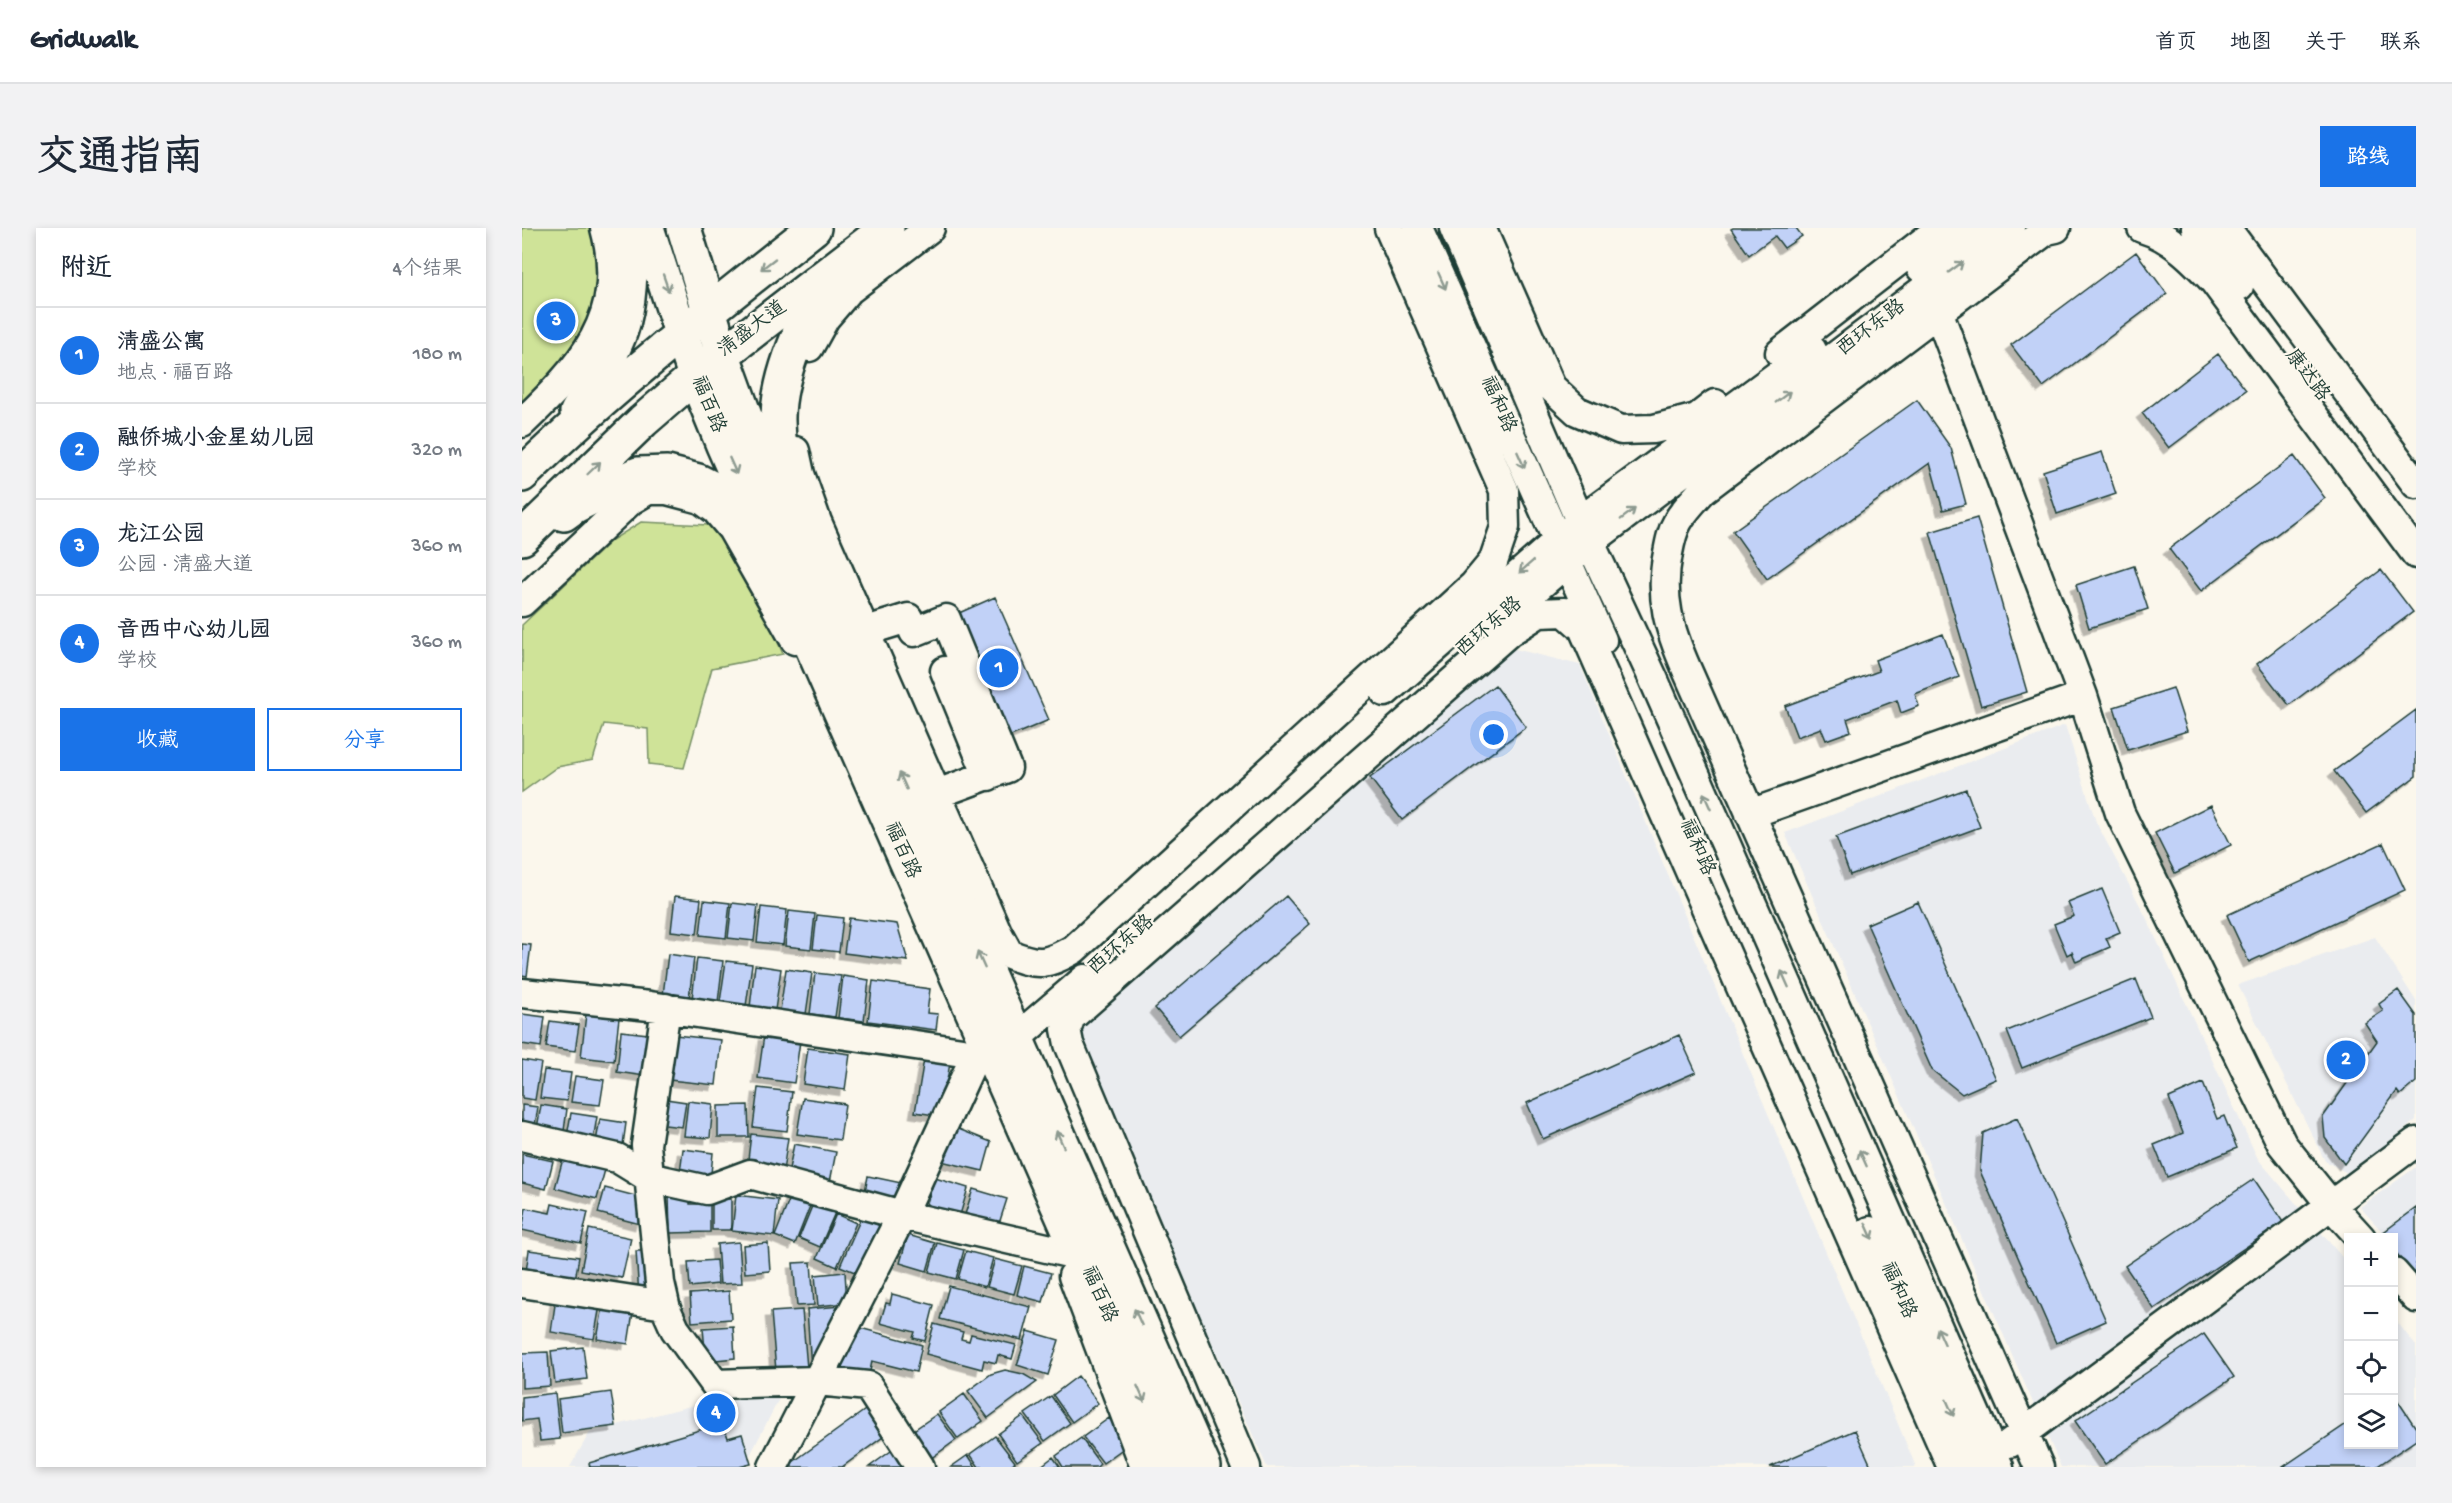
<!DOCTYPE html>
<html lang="zh">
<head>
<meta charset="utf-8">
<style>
  :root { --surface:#fff; --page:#f2f2f3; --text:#1f2937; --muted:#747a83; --line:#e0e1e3; --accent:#1a73e8 }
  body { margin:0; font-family:"Gochi Hand","LXGW WenKai TC",sans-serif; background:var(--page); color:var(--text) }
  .controls { position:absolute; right:18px; bottom:18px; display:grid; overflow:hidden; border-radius:0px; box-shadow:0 3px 9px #0003 }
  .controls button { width:54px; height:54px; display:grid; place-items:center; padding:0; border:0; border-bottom:2px solid var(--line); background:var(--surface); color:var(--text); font:30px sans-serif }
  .you { position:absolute; left:972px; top:507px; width:21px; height:21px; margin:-15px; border:4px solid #fff; border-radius:50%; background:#1a73e8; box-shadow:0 0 0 9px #1a73e833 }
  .badge { display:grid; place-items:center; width:39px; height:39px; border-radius:50%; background:var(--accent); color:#fff; font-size:20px; font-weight:700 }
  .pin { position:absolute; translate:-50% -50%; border:3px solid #fff; box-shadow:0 2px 6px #0006 }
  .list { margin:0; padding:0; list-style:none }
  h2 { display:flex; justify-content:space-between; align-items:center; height:78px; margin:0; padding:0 24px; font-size:26px }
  h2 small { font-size:20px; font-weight:400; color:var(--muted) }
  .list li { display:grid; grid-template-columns:39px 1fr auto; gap:18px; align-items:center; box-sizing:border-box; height:96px; padding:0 24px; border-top:2px solid var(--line) }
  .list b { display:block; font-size:22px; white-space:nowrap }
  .list p { margin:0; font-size:20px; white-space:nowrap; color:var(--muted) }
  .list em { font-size:20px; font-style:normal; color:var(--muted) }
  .actions { display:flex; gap:12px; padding:18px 24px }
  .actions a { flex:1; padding:14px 0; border:2px solid var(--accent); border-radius:0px; text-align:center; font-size:21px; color:var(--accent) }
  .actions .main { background:var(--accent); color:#fff }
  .icon { flex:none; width:33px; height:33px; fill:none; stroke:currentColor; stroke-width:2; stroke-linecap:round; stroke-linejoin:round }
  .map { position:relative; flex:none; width:1894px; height:1239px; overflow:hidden; border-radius:0px }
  header { display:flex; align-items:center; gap:36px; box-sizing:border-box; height:84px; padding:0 30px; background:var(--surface); border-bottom:2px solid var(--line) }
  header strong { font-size:28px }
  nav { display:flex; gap:33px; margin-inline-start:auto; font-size:21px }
  .intro { display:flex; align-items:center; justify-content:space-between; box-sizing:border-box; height:144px; padding:0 36px }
  h1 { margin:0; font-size:42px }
  .button { padding:15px 27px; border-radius:0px; background:var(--accent); color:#fff; font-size:21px; font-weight:700 }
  main { display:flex; gap:36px; padding:0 36px }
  aside { flex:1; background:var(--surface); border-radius:0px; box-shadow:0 3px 9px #0003 }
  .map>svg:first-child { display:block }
  .built { fill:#eaecef }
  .green { fill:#cfe398; stroke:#779066; stroke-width:1.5 }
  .building { fill:#c1d1f7; stroke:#1f3d34; stroke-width:1.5; filter:url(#shadow) }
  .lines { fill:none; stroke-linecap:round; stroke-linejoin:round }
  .minor-casing { stroke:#1f3d34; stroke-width:33 }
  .major-casing { stroke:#1f3d34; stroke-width:38 }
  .minor { stroke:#fbf7ec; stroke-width:28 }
  .major { stroke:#fbf7ec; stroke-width:33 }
  .oneway { stroke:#8d9a90 }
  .labels { text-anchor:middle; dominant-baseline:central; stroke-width:5; stroke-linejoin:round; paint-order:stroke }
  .street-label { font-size:20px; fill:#1f3d34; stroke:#fbf7ec }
</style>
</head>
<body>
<header>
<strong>Gridwalk</strong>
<nav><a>首页</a><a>地图</a><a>关于</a><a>联系</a></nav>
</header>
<div class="intro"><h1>交通指南</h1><a class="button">路线</a></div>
<main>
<aside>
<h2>附近<small>4个结果</small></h2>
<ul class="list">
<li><span class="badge">1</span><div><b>清盛公寓</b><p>地点 · 福百路</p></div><em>180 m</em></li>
<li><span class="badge">2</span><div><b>融侨城小金星幼儿园</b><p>学校</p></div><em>320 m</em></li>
<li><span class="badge">3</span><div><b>龙江公园</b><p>公园 · 清盛大道</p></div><em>360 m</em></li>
<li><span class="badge">4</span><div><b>音西中心幼儿园</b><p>学校</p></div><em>360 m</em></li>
</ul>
<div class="actions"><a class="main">收藏</a><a>分享</a></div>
</aside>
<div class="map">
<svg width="1894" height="1239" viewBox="0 0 1894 1239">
  <defs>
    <filter id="shadow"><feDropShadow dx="-5.5" dy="5.5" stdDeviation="0" flood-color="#0004"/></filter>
  </defs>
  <rect width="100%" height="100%" fill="#fbf7ec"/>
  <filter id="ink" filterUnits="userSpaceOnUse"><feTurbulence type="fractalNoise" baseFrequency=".0167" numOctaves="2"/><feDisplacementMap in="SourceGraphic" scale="12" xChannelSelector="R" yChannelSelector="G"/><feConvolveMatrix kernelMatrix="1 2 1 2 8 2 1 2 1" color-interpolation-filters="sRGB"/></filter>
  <g filter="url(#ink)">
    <path class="built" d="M 989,420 L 1058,437 L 1394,1239 L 745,1239 L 550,797 Z
      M 1543,497 L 1574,594 L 1624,689 L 1736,931 L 1826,1036 L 1826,1216 L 1872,1216 L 1872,1090 L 1894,1118 L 1894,1239 L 1539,1239 L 1263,605 Z
      M 1853,709 L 1894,773 L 1894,892 L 1827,946 L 1803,933 L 1716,757 Z
      M 1894,939 L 1894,1043 L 1872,1017 L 1872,1010 L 1865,1009 L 1838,979 Z
      M 219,1165 L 259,1167 L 222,1239 L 48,1239 L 68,1204 Z"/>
    <path class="green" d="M 0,0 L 72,0 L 79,71 L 53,129 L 0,181 Z
      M 119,294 L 187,297 L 217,325 L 261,426 L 190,440 L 162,540 L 127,536 L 126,501 L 82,496 L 71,532 L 35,539 L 0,564 L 0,397 L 90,312 Z"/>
    <path class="building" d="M 1211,0 L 1274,0 L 1280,8 L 1262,20 L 1253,8 L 1227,27 L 1209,1 Z
      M 1614,24 L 1645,66 L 1521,159 L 1489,117 Z
      M 1696,126 L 1724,162 L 1647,220 L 1620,185 Z
      M 1395,172 L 1429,220 L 1444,276 L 1421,282 L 1408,235 L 1245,351 L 1211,303 Z
      M 1580,224 L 1594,266 L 1535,286 L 1521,243 Z
      M 1772,228 L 1803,270 L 1679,363 L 1647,321 Z
      M 1455,290 L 1505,464 L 1459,478 L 1408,304 Z
      M 1612,338 L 1626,381 L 1567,400 L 1554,357 Z
      M 1859,342 L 1891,384 L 1767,477 L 1735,436 Z
      M 473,369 L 527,492 L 482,511 L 428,389 Z
      M 1421,406 L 1437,449 L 1393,466 L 1397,478 L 1379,485 L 1375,472 L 1325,491 L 1329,503 L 1304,512 L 1299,500 L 1275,509 L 1263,478 L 1357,443 L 1353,432 Z
      M 973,457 L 1004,499 L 880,592 L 848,550 Z
      M 1651,460 L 1665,503 L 1606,522 L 1592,479 Z
      M 1894,482 L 1894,548 L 1844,585 L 1812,543 Z
      M 1444,561 L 1458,599 L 1328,647 L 1314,609 Z
      M 1689,577 L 1709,617 L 1653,645 L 1633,605 Z
      M 1861,615 L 1883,662 L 1727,734 L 1705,687 Z
      M 1580,661 L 1598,704 L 1584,710 L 1588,719 L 1554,734 L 1550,724 L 1545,727 L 1532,696 L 1552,688 L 1546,675 Z
      M 153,668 L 179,671 L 175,706 L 149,703 Z
      M 764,668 L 788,696 L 657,808 L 633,780 Z
      M 182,672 L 208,675 L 204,710 L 178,707 Z
      M 1396,674 L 1474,851 L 1440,866 L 1410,842 L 1345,696 Z
      M 210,675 L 236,678 L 232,713 L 206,710 Z
      M 239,679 L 265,682 L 261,717 L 235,714 Z
      M 267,683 L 293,686 L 289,721 L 263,718 Z
      M 295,687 L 321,690 L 317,724 L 291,721 Z
      M 327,690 L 375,696 L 386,733 L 322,725 Z
      M 0,716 L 9,717 L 5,748 L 0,747 Z
      M 146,726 L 172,730 L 167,770 L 141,767 Z
      M 175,730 L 201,733 L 196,774 L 170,771 Z
      M 204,733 L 230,736 L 224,778 L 198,774 Z
      M 233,737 L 259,741 L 253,782 L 228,779 Z
      M 264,741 L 290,745 L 284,786 L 258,783 Z
      M 293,745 L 319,748 L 313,789 L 288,786 Z
      M 321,748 L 347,752 L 342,793 L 316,790 Z
      M 1614,751 L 1629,789 L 1500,840 L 1485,803 Z
      M 351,753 L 408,761 L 405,785 L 416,786 L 414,802 L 346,793 Z
      M 1876,762 L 1894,787 L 1894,854 L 1878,867 L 1875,863 L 1822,936 L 1803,910 L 1801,889 L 1855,813 L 1843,795 L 1861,783 L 1857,776 Z
      M 0,786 L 23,789 L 19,819 L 0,816 Z
      M 64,786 L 97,790 L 92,833 L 59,829 Z
      M 28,793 L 57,797 L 53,823 L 24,819 Z
      M 99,803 L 135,807 L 130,849 L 95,844 Z
      M 144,806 L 199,812 L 194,857 L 138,851 Z
      M 242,807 L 278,813 L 272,855 L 236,850 Z
      M 1157,807 L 1174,844 L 1021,911 L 1005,875 Z
      M 286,820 L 328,826 L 323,862 L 281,856 Z
      M 402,831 L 428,835 L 419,888 L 393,884 Z
      M 0,832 L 19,835 L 13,872 L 0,870 Z
      M 22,842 L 49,845 L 45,873 L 18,870 Z
      M 53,848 L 82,852 L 78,877 L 49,874 Z
      M 1681,855 L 1695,891 L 1702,888 L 1715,920 L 1645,949 L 1632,917 L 1661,905 L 1647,870 Z
      M 236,860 L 270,864 L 265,903 L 231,899 Z
      M 137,870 L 164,874 L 160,899 L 134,896 Z
      M 281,870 L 323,876 L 318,912 L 275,906 Z
      M 166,873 L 191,876 L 188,910 L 162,908 Z
      M 0,877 L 16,879 L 12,903 L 0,901 Z
      M 19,877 L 45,881 L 41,910 L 14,906 Z
      M 226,877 L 227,909 L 196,909 L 196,878 Z
      M 49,885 L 75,889 L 70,918 L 44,914 Z
      M 1495,890 L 1584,1093 L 1534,1115 L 1458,943 L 1461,905 Z
      M 78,891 L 104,895 L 100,924 L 73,919 Z
      M 434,900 L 469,914 L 461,943 L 419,933 Z
      M 229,906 L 266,910 L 260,950 L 225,940 Z
      M 272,916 L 314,924 L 307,959 L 265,951 Z
      M 161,921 L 191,925 L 188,956 L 157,952 Z
      M 0,926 L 31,933 L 24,961 L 0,955 Z
      M 42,927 L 84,938 L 75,971 L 33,960 Z
      M 346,948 L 384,956 L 373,980 L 341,974 Z
      M 413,950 L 446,960 L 436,994 L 402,984 Z
      M 1732,951 L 1761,994 L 1632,1081 L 1603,1038 Z
      M 83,960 L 125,971 L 118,996 L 76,985 Z
      M 451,961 L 485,971 L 474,1005 L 440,996 Z
      M 270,965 L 290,973 L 273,1016 L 253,1008 Z
      M 214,967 L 256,972 L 252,1008 L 210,1003 Z
      M 147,968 L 168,968 L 168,976 L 188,976 L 188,1004 L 148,1005 Z
      M 190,971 L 209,971 L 209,1002 L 190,1002 Z
      M 293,971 L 315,980 L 298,1019 L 277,1010 Z
      M 30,976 L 66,984 L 59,1015 L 0,1002 L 4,980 L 28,985 Z
      M 1894,980 L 1894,1051 L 1872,1022 L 1872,1010 L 1862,1010 L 1859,1006 Z
      M 314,986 L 334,995 L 315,1039 L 295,1030 Z
      M 339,990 L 366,1001 L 345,1049 L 318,1038 Z
      M 67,1001 L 109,1010 L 100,1050 L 59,1042 Z
      M 386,1007 L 413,1015 L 405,1043 L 378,1035 Z
      M 217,1014 L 220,1055 L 198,1056 L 195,1016 Z
      M 246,1015 L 248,1043 L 223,1045 L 221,1017 Z
      M 415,1015 L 442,1022 L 434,1051 L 407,1044 Z
      M 7,1022 L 57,1029 L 52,1058 L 3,1051 Z
      M 114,1023 L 126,1023 L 129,1067 L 117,1068 Z
      M 444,1023 L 471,1030 L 463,1059 L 436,1051 Z
      M 473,1031 L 500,1038 L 492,1066 L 465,1059 Z
      M 194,1032 L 196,1056 L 168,1059 L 166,1034 Z
      M 289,1034 L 292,1077 L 275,1078 L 271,1035 Z
      M 502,1038 L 529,1045 L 521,1074 L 495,1067 Z
      M 323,1044 L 325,1075 L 296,1078 L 293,1047 Z
      M 427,1058 L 509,1079 L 500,1112 L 418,1091 Z
      M 207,1063 L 209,1091 L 170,1094 L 168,1066 Z
      M 370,1066 L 412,1077 L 403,1113 L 391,1110 L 393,1104 L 358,1095 L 364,1075 L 368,1076 Z
      M 34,1070 L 78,1077 L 72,1111 L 29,1104 Z
      M 82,1073 L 112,1078 L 106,1116 L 75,1111 Z
      M 319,1078 L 289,1141 L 285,1081 Z
      M 280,1082 L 285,1140 L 254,1143 L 249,1084 Z
      M 412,1096 L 441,1104 L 439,1111 L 447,1113 L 449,1106 L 494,1117 L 490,1131 L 476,1127 L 474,1135 L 462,1132 L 460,1141 L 404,1126 Z
      M 211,1098 L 213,1130 L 184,1133 L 181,1100 Z
      M 331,1098 L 400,1117 L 394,1144 L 350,1133 L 347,1149 L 312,1145 Z
      M 506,1103 L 537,1112 L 526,1147 L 495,1137 Z
      M 1682,1106 L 1712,1149 L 1583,1236 L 1553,1193 Z
      M 61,1119 L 65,1151 L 33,1155 L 29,1123 Z
      M 26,1124 L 28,1158 L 0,1160 L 0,1125 Z
      M 483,1142 L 501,1146 L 515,1154 L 466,1190 L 446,1163 L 469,1146 Z
      M 556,1148 L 576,1175 L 550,1194 L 531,1167 Z
      M 89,1164 L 94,1198 L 40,1205 L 36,1171 Z
      M 33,1165 L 38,1211 L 18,1213 L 15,1191 L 0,1193 L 0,1169 Z
      M 442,1166 L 461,1193 L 436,1211 L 417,1184 Z
      M 1872,1167 L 1894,1200 L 1894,1212 L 1854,1239 L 1761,1239 L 1826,1195 L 1826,1216 L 1872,1216 Z
      M 529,1168 L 548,1195 L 523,1213 L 503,1186 Z
      M 346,1180 L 365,1206 L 320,1239 L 264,1239 Z
      M 415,1186 L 434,1212 L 408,1231 L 389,1204 Z
      M 501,1188 L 521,1215 L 495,1233 L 476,1206 Z
      M 587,1190 L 606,1217 L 581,1235 L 561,1209 Z
      M 201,1195 L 206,1210 L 220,1206 L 229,1236 L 217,1239 L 68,1239 L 67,1235 Z
      M 1333,1202 L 1349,1238 L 1347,1239 L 1248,1239 Z
      M 473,1208 L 493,1234 L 486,1239 L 457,1239 L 448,1226 Z
      M 559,1210 L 578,1236 L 575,1239 L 541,1239 L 534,1228 Z
      M 376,1218 L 392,1239 L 347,1239 Z
      M 446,1227 L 454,1239 L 429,1239 Z
      M 531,1229 L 538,1239 L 518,1239 Z"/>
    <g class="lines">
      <defs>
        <path id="minor" d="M 896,0 L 1080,412
          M 932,0 L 1058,293 L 1131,450 L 1477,1239
          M 959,0 L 1029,159 L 1055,183 L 1099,202 L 1132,201 L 1175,190 L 1193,176
          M 1620,0 C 1650,9 1671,31 1692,53 L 1894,326
          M 1674,0 L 1717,58
          M 1704,0 L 1894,256
          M 1399,40 L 1453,0
          M 1408,68 L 1416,83 L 1561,468 L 1598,585 L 1760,916 L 1809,977 L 1839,1010
          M 287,119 L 303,90 L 327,62 L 408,0
          M 1258,125 L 1419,0
          M 0,195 C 59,138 107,89 83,0
          M 273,223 L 278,246 L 295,294 L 475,704 L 487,726 C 517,738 524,737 552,721 L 952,357 L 971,334 L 983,299 L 982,262 L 867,0
          M 0,374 L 109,272 L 126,262 L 145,262 L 179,271 L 194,282 L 210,301 L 273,412
          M 972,397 L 1068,314 L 1404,60 L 1488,0
          M 344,403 L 386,390 L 392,404 L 424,391 L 485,540 L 415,566
          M 423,443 L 466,548
          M 863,464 L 1058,293 L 1290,122
          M 1228,586 L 1561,468
          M 0,765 L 128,778 L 454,826
          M 144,780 L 124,917 L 138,1055 L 144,1081 L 153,1101 L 193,1156 L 295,1153 L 346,1158 L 398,1239
          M 477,825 L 563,751
          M 0,908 L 95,930 L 126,949 L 185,962 L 228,946 L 380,987 L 542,1024
          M 1348,1003 L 1454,1239
          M 1872,1045 L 1894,1070
          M 551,1048 L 623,1239
          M 0,1055 L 143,1077
          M 1488,1215 L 1894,914
          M 251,1239 L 380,987 L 454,826 L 467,821
          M 724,1239 L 547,816 L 544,801 L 549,789 L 987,404 L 1017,385 L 1043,384 L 1061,400 L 1430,1239
          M 1517,1239 L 1165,442 C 1147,401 1137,369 1146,325 C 1148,314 1150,303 1156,293 C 1162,282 1173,271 1182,261 L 1510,13 L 1525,2 L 1534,0"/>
        <path id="major" d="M 125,0 L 173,148 L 201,217 L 651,1239
          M 162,0 L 200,125 L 228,202 L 682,1239
          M 55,184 C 70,158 89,131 99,102 C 110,70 108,33 108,0
          M 0,247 C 91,158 192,79 292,0
          M 268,256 C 261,236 256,214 256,193 C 255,151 282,83 310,52
          M 42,286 L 53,278 L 116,246 L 145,245 L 176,253 L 192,261 L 207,274 L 232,286
          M 0,310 L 121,193 L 173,148 L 365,0"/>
      </defs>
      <use href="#minor" class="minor-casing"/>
      <use href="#major" class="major-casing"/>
      <use href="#minor" class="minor"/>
      <use href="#major" class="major"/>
    </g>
    <defs><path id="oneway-shaft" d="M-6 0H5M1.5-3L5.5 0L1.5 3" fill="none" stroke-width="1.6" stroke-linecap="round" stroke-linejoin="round" transform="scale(1.5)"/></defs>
    <g class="oneway">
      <use href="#oneway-shaft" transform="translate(246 36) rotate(142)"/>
      <use href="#oneway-shaft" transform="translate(1434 39) rotate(-36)"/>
      <use href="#oneway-shaft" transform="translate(920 53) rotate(66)"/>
      <use href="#oneway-shaft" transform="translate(144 55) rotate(71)"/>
      <use href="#oneway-shaft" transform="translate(1261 169) rotate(-37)"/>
      <use href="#oneway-shaft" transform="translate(999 232) rotate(66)"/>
      <use href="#oneway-shaft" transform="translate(211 238) rotate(66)"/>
      <use href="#oneway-shaft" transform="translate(72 240) rotate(-44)"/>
      <use href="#oneway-shaft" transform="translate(1106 286) rotate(-37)"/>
      <use href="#oneway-shaft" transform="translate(1004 339) rotate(139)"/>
      <use href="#oneway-shaft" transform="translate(381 553) rotate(-114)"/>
      <use href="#oneway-shaft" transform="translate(1185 573) rotate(-114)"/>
      <use href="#oneway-shaft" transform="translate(459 732) rotate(-114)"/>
      <use href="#oneway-shaft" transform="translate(1263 751) rotate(-114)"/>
      <use href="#oneway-shaft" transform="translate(538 911) rotate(-114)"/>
      <use href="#oneway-shaft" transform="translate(1341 930) rotate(-114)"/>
      <use href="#oneway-shaft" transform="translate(1347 1003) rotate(66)"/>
      <use href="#oneway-shaft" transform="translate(616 1089) rotate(-114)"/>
      <use href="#oneway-shaft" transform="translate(1419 1108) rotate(-114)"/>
      <use href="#oneway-shaft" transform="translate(619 1166) rotate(66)"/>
      <use href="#oneway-shaft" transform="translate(1428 1180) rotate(66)"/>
    </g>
  </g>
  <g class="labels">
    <g class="street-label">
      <text transform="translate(1350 101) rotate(-37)">西环东路</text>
      <text transform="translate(231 102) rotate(-37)">清盛大道</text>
      <text transform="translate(1784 148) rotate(53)">康达路</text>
      <text transform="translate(185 177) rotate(68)">福百路</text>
      <text transform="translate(975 177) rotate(66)">福和路</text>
      <text transform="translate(968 400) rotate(-41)">西环东路</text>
      <text transform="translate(1174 620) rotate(66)">福和路</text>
      <text transform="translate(379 623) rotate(66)">福百路</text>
      <text transform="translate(600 718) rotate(-41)">西环东路</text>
      <text transform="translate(1375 1063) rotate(66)">福和路</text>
      <text transform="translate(576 1067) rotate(66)">福百路</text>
    </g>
  </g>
</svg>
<div class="controls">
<button>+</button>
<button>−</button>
<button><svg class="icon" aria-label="locate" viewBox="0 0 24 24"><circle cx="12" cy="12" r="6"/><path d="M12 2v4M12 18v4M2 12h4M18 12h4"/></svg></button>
<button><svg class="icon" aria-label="layers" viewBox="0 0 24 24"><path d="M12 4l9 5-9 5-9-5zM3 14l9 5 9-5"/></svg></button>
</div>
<div class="you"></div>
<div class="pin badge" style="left:477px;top:440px">1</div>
<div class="pin badge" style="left:1824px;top:832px">2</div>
<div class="pin badge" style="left:34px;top:93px">3</div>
<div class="pin badge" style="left:194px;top:1185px">4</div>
</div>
</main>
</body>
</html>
